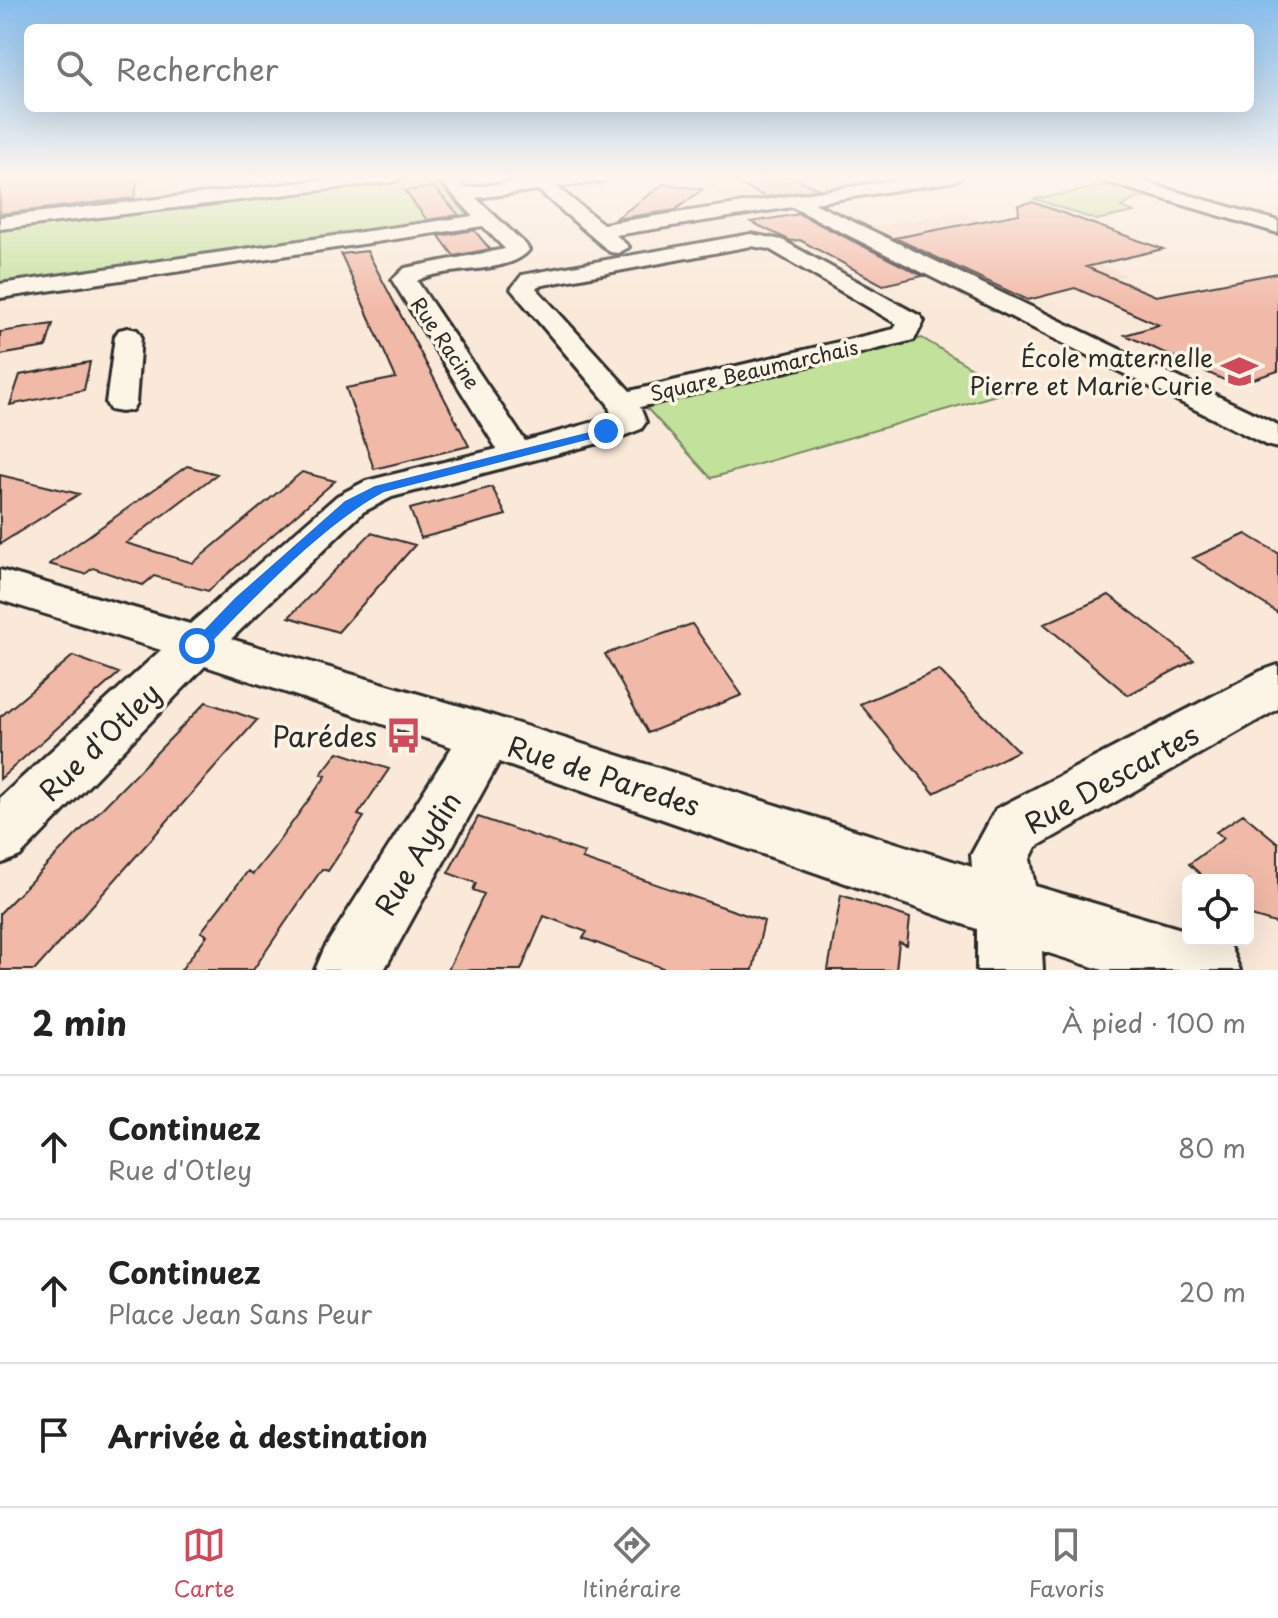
<!DOCTYPE html>
<html lang="fr">
<head>
<meta charset="utf-8">
<style>
  :root { --surface:#fff; --page:#f2f2f2; --text:#222; --muted:#767676; --line:#e0e0e0; --accent:#d1495b }
  body { margin:0; font-family:"Playpen Sans",sans-serif; background:var(--page); color:var(--text) }
  .controls { position:absolute; right:24px; bottom:24px; display:grid; overflow:hidden; border-radius:12px; box-shadow:0 8px 32px #0002 }
  .controls button { width:72px; height:72px; display:grid; place-items:center; padding:0; border:0; border-bottom:2px solid var(--line); background:var(--surface); color:var(--text); font:40px sans-serif }
  .stop { position:absolute; width:24px; height:24px; margin:-18px; border:6px solid #1a73e8; border-radius:50%; background:#fff }
  .stop.end { background:#1a73e8; border-color:#fff; box-shadow:0 2px 8px #0008 }
  .list { margin:0; padding:0; list-style:none }
  h2 { display:flex; justify-content:space-between; align-items:center; height:104px; margin:0; padding:0 32px; font-size:34px }
  h2 small { font-size:26px; font-weight:400; color:var(--muted) }
  .list li { display:grid; grid-template-columns:52px 1fr auto; gap:24px; align-items:center; box-sizing:border-box; height:144px; padding:0 32px; border-top:2px solid var(--line) }
  .list b { display:block; font-size:30px; white-space:nowrap }
  .list p { margin:0; font-size:26px; white-space:nowrap; color:var(--muted) }
  .list em { font-size:26px; font-style:normal; color:var(--muted) }
  .icon { flex:none; width:44px; height:44px; fill:none; stroke:currentColor; stroke-width:2; stroke-linecap:round; stroke-linejoin:round }
  .map { position:relative; flex:none; width:1278px; height:970px; overflow:hidden }
  .search { position:absolute; background:var(--surface); box-shadow:0 8px 32px #0002; left:24px; right:24px; top:24px; height:88px; display:flex; align-items:center; gap:20px; box-sizing:border-box; padding:0 28px; border-radius:12px; color:var(--muted); font-size:30px }
  .sheet { height:536px; background:var(--surface) }
  nav { display:flex; justify-content:space-around; align-items:center; box-sizing:border-box; height:112px; border-top:2px solid var(--line); background:var(--surface); font-size:22px; color:var(--muted) }
  nav a { display:grid; justify-items:center; gap:4px }
  nav .on { color:var(--accent) }
  .map>svg:first-child { display:block }
  .built { fill:#f7dbca }
  .green { fill:#c2e29b; stroke:#768663; stroke-width:2 }
  .building { fill:#f1b9a7; stroke:#2b2b2b; stroke-width:2 }
  .lines { fill:none; stroke-linecap:round; stroke-linejoin:round }
  .minor-casing { stroke:#2b2b2b; stroke-width:6 }
  .minor { fill:#fcf5e5; fill-rule:evenodd }
  .route { fill:#1a73e8 }
  .labels { text-anchor:middle; dominant-baseline:central; stroke-width:7; stroke-linejoin:round; paint-order:stroke }
  .far-street-label { font-size:20px; fill:#2b2b2b; stroke:#fcf5e5 }
  .poi-label { font-size:24px; fill:#2b2b2b; stroke:#fcf5e5; text-anchor:end }
  .near-poi-label { font-size:28px; fill:#2b2b2b; stroke:#fcf5e5; text-anchor:end }
  .near-street-label { font-size:28px; fill:#2b2b2b; stroke:#fcf5e5 }
</style>
</head>
<body>
<div class="map">
<svg width="1278" height="970" viewBox="0 0 1278 970">
  <rect width="100%" height="100%" fill="#fae9d9"/>
  <filter id="ink" filterUnits="userSpaceOnUse"><feTurbulence type="fractalNoise" baseFrequency=".0125" numOctaves="2"/><feDisplacementMap in="SourceGraphic" scale="16" xChannelSelector="R" yChannelSelector="G"/><feConvolveMatrix kernelMatrix="1 2 1 2 8 2 1 2 1" color-interpolation-filters="sRGB"/></filter>
  <g filter="url(#ink)">
    <path class="built" d="M 150,176 L 172,176 L 173,198 L 0,218 L 0,202 L 6,191 Z
      M 684,176 L 934,176 L 739,206 Z
      M 959,212 L 1017,236 L 1126,275 L 1024,301 L 867,228 Z"/>
    <path class="green" d="M 417,176 L 433,178 L 471,218 L 0,286 L 0,226 Z
      M 1110,185 L 1149,196 L 1137,198 L 1121,207 L 1134,212 L 1096,220 L 1035,199 Z
      M 922,338 L 1010,391 L 711,478 L 644,405 Z"/>
    <path class="building" d="M 0,176 L 139,176 L 134,198 L 0,214 Z
      M 724,176 L 790,176 L 819,189 L 765,197 Z
      M 664,184 L 703,189 L 675,210 L 615,219 Z
      M 434,187 L 459,215 L 427,220 L 405,191 Z
      M 1032,202 L 1163,249 L 1086,267 L 1156,296 L 1278,273 L 1278,371 L 1235,385 L 1125,335 L 1159,325 L 1075,288 L 1028,300 L 895,238 L 1019,214 L 1018,205 Z
      M 799,214 L 923,276 L 883,285 L 800,240 L 791,241 L 751,222 Z
      M 474,230 L 490,249 L 454,256 L 439,236 Z
      M 367,251 L 438,386 L 469,446 L 374,469 L 346,388 L 396,378 L 341,254 Z
      M 53,324 L 46,347 L 0,355 L 0,332 Z
      M 90,362 L 84,390 L 10,405 L 20,375 Z
      M 187,466 L 217,474 L 126,543 L 193,563 L 302,472 L 335,481 L 208,591 L 154,576 L 143,585 L 93,568 L 85,574 L 49,564 Z
      M 0,475 L 79,494 L 0,544 Z
      M 492,487 L 506,515 L 421,538 L 410,509 Z
      M 371,533 L 415,545 L 338,632 L 289,617 Z
      M 1246,534 L 1278,553 L 1278,613 L 1193,558 Z
      M 1109,595 L 1194,660 L 1128,695 L 1044,624 Z
      M 692,624 L 742,695 L 648,733 L 605,654 Z
      M 73,656 L 119,673 L 0,779 L 0,717 Z
      M 939,670 L 1018,751 L 934,793 L 860,704 Z
      M 206,702 L 257,720 L 35,970 L 0,970 L 0,913 Z
      M 338,752 L 389,769 L 358,815 L 364,817 L 328,871 L 322,869 L 253,970 L 181,970 L 207,935 L 201,932 L 248,871 L 253,874 L 273,849 L 326,776 L 321,774 Z
      M 1243,814 L 1278,843 L 1278,924 L 1248,915 L 1248,880 L 1207,880 L 1189,864 L 1224,838 L 1216,832 Z
      M 478,817 L 585,853 L 582,859 L 764,921 L 753,970 L 668,970 L 583,938 L 587,932 L 544,916 L 521,970 L 448,970 L 484,894 L 473,890 L 476,883 L 448,873 Z
      M 841,895 L 910,918 L 907,945 L 899,942 L 896,970 L 828,970 Z"/>
    <g class="lines">
      <defs>
        <path id="minor" d="M 356,176 L 404,176 L 396,181 L 0,229 L 0,217 Z
          M 436,176 L 453,176 L 466,188 L 567,176 L 613,176 L 605,181 L 557,187 L 603,224 L 924,176 L 963,176 L 955,181 L 814,203 L 1278,425 L 1278,448 L 1266,445 L 792,207 L 616,235 L 629,247 L 618,253 L 610,252 L 538,190 L 476,198 L 526,245 L 529,250 C 508,276 445,265 417,281 L 525,441 L 612,417 L 608,404 L 511,289 L 522,275 L 751,234 L 782,240 L 920,316 L 924,321 L 914,340 L 640,407 L 646,422 L 641,429 L 618,438 L 392,497 L 363,512 L 231,639 L 487,714 L 972,867 L 971,855 L 996,809 L 1261,671 L 1278,665 L 1278,709 L 1036,847 L 1030,859 L 1035,886 L 1188,931 L 1188,940 L 1214,940 L 1230,947 L 1240,970 L 1103,970 L 1042,951 L 1043,970 L 977,970 L 977,929 L 499,762 L 384,970 L 315,970 L 325,947 L 452,747 L 205,666 L 20,856 L 0,864 L 0,798 L 161,650 L 0,600 L 0,570 L 190,624 L 337,496 L 366,481 L 497,449 L 392,280 L 405,268 L 505,249 L 483,226 L 0,298 L 0,284 L 473,216 ZM 751,246 L 769,249 L 897,324 L 894,329 L 630,391 L 536,288 L 538,286 Z
          M 1098,176 L 1123,176 L 1278,221 L 1278,233 L 1100,180 Z
          M 128,328 L 137,330 L 141,336 L 136,403 L 132,410 L 121,412 L 110,410 L 106,403 L 115,336 L 119,330 Z"/>
      </defs>
      <use href="#minor" class="minor-casing"/>
      <use href="#minor" class="minor"/>
    </g>
  </g>
  <linearGradient id="sky" x2="0" y2="1"><stop stop-color="#86bdec"/><stop offset="0.57" stop-color="#fdf5ee"/><stop offset="1" stop-color="#fdf5ee" stop-opacity="0"/></linearGradient>
  <rect width="1278" height="311" fill="url(#sky)"/>
  <path class="route" d="M 606,428 L 612,431 L 610,434 L 384,492 C 322,525 253,599 203,651 L 191,651 L 189,646 L 235,598 L 345,501 L 375,486 Z"/>
  <defs>
    <symbol id="school-bare" viewBox="-9 -9 18 18"><path d="M0-5L7-2L0 1L-7-2ZM-4 1L0 2.5L4 1V4Q0 6-4 4Z" fill="#d1495b" stroke="#fcf5e5" stroke-width="2.5" paint-order="stroke"/></symbol>
    <symbol id="bus-bare" viewBox="-9 -9 18 18"><path d="M-5-6H5V4H4V6H2V4H-2V6H-4V4H-5ZM-3.5-4V0h7V-4ZM-3.5 1.2v1.5H-2V1.2ZM2 1.2v1.5H3.5V1.2Z" fill="#d1495b" stroke="#fcf5e5" stroke-width="2.5" paint-order="stroke"/></symbol>
  </defs>
  <g fill-rule="evenodd">
    <use href="#school-bare" x="1214" y="346" width="51" height="51"/>
    <use href="#bus-bare" x="378" y="710" width="51" height="51"/>
  </g>
  <g class="labels">
    <g class="far-street-label">
      <text transform="translate(446 343) rotate(56)">Rue Racine</text>
      <text transform="translate(754 370) rotate(-13)">Square Beaumarchais</text>
    </g>
    <g class="poi-label">
      <text x="1213" y="357">École maternelle<tspan x="1213" dy="28">Pierre et Marie Curie</tspan></text>
    </g>
    <g class="near-poi-label">
      <text x="377" y="735">Parédes</text>
    </g>
    <g class="near-street-label">
      <text transform="translate(99 741) rotate(-44)">Rue d'Otley</text>
      <text transform="translate(604 775) rotate(18)">Rue de Paredes</text>
      <text transform="translate(1111 778) rotate(-29)">Rue Descartes</text>
      <text transform="translate(417 853) rotate(-59)">Rue Aydin</text>
    </g>
  </g>
</svg>
<div class="controls">
<button><svg class="icon" aria-label="locate" viewBox="0 0 24 24"><circle cx="12" cy="12" r="6"/><path d="M12 2v4M12 18v4M2 12h4M18 12h4"/></svg></button>
</div>
<div class="stop" style="left:197px;top:646px"></div>
<div class="stop end" style="left:606px;top:431px"></div>
<div class="search"><svg class="icon" aria-label="search" viewBox="0 0 24 24"><circle cx="10" cy="10" r="6"/><path d="M15 15l6 6"/></svg>Rechercher</div>
</div>
<section class="sheet">
<h2>2 min<small>À pied · 100 m</small></h2>
<ul class="list">
<li><svg class="icon" aria-label="ahead" viewBox="0 0 24 24"><path d="M12 20V5M6 11l6-6 6 6"/></svg><div><b>Continuez</b><p>Rue d'Otley</p></div><em>80 m</em></li>
<li><svg class="icon" aria-label="ahead" viewBox="0 0 24 24"><path d="M12 20V5M6 11l6-6 6 6"/></svg><div><b>Continuez</b><p>Place Jean Sans Peur</p></div><em>20 m</em></li>
<li><svg class="icon" aria-label="arrive" viewBox="0 0 24 24"><path d="M6 21V4h12l-3 4 3 4H6"/></svg><div><b>Arrivée à destination</b></div></li>
</ul>
</section>
<nav>
<a class="on"><svg class="icon" aria-label="map" viewBox="0 0 24 24"><path d="M3 6l6-2 6 2 6-2v14l-6 2-6-2-6 2zM9 4v14M15 6v14"/></svg>Carte</a>
<a><svg class="icon" aria-label="directions" viewBox="0 0 24 24"><path d="M12 3l9 9-9 9-9-9zM9 14v-3h6M13 9l2 2-2 2"/></svg>Itinéraire</a>
<a><svg class="icon" aria-label="saved" viewBox="0 0 24 24"><path d="M7 4h10v16l-5-4-5 4z"/></svg>Favoris</a>
</nav>
</body>
</html>
